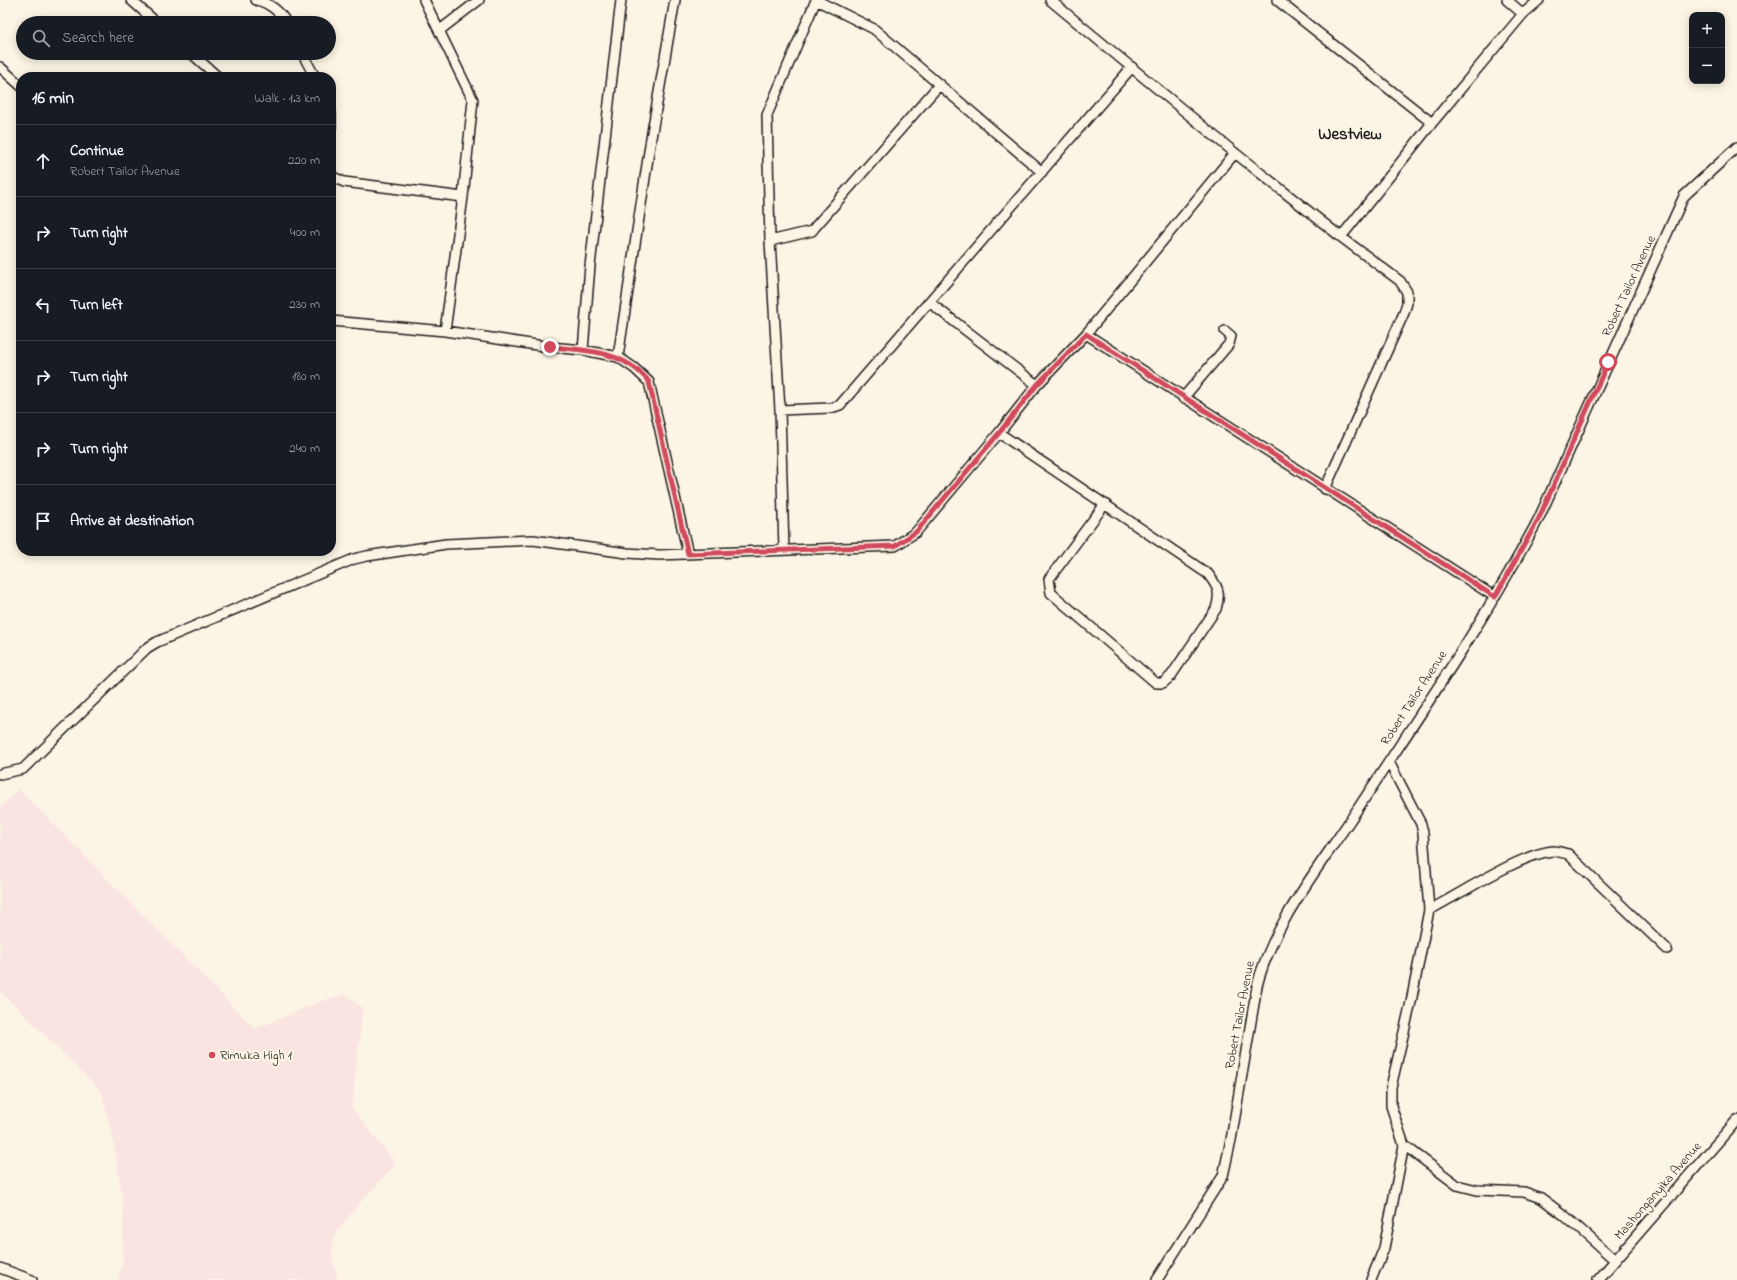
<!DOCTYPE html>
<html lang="en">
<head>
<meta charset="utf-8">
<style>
  :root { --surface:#171b24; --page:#20242c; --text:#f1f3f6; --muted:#9ea1a6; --line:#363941 }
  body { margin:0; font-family:"Indie Flower",sans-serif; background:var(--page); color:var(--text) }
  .controls { position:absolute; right:12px; top:12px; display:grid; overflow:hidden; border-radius:8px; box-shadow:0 2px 10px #0003 }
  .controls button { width:36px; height:36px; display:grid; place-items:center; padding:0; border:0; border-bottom:1px solid var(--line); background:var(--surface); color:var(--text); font:20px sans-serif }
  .stop { position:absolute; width:12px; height:12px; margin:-9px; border:3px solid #d1495b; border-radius:50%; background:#fff }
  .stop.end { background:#d1495b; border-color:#fff; box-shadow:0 1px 4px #0008 }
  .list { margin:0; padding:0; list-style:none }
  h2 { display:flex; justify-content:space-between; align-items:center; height:52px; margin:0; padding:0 16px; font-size:17px }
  h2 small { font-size:13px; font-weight:400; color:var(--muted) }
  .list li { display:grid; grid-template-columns:26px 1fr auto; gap:12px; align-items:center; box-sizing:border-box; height:72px; padding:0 16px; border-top:1px solid var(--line) }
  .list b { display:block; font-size:15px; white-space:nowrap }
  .list p { margin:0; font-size:13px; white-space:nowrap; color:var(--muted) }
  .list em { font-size:13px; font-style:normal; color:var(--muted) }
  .icon { flex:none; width:22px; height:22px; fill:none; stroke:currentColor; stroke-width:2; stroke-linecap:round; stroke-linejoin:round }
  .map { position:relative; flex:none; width:1737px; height:1280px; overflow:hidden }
  .search { position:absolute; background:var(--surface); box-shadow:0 2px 10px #0003; left:16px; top:16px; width:320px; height:44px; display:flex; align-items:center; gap:10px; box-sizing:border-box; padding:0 14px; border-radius:22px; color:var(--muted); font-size:15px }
  .panel { position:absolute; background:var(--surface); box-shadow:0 2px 10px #0003; left:16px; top:72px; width:320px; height:484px; border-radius:16px }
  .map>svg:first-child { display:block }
  .built { fill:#f9e4e1 }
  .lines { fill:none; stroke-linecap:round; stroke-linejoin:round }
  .minor-casing { stroke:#1c1c1c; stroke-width:12 }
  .minor { stroke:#fcf5e5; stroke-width:9 }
  .route { stroke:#d1495b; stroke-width:5 }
  .poi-dot { fill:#d1495b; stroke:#fcf5e5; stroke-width:1.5 }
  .labels { text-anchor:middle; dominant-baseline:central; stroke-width:4; stroke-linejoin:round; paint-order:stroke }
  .street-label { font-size:13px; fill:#1c1c1c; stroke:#fcf5e5 }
  .poi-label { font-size:13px; fill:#1c1c1c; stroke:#fcf5e5; text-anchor:start }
  .district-label { font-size:17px; font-weight:bold; fill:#1c1c1c; stroke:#fcf5e5 }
</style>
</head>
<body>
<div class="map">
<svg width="1737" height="1280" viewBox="0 0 1737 1280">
  <rect width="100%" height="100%" fill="#fcf5e5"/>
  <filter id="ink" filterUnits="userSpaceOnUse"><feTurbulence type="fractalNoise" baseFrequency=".025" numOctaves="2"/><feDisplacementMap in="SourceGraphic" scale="8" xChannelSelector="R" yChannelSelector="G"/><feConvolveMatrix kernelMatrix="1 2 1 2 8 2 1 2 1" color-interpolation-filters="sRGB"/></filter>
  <g filter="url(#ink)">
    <path class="built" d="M 19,789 L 255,1029 L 313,1004 L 345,994 L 363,1008 L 352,1107 L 396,1164 L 358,1205 L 334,1235 L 332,1258 L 338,1280 L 118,1280 L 123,1260 L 123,1202 L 113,1138 L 101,1091 L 0,991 L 0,807 Z"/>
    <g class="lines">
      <defs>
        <path id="minor" d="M 131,0 L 157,23
          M 256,0 C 268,2 281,12 286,23
          M 424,0 L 473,100 L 463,197 L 445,331
          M 816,0 L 874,29 L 1042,172
          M 1050,0 L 1235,153 L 1341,237 L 1400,281 L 1407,292 L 1407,303 L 1404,313 L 1325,489
          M 1277,0 L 1432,123
          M 1507,0 L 1523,14
          M 440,30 L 479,0
          M 191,53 L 218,77
          M 302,53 L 315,77
          M 0,67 L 21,86
          M 331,114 L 331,127
          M 331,176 L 344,182 L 463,197
          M 1341,237 L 1432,123 L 1523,14 L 1539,0
          M 770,241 L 812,231 L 815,227 L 940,84
          M 929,302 L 1037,385
          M 331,321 L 445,331 L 550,347 L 583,350 L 618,357 L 634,368 L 649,382 L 688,554
          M 1086,334 L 1495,597
          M 583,350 L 590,266 L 621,0
          M 618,357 L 651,138 L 675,0
          M 1183,398 L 1229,344 L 1231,336 L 1225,331
          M 780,410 L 831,408 L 840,405 L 1132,67
          M 999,433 L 1208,574 C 1218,587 1221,592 1216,609 L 1171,676 L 1163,683 L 1156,683 L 1051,593 L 1049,579 L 1105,504
          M 784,550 L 780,410 L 770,241 L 767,115 L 816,0
          M 0,774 L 23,769 L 147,648 L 157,642 L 354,559 L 367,556 L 446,544 L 533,540 L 627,553 L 659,555 L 895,546 L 916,532 L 999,433 L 1037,385 L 1086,334 L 1235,153
          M 1429,910 C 1459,895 1522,853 1553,851 C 1558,851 1563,853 1568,854 L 1667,949
          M 1404,1145 L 1457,1185 L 1477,1190 L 1524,1192 L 1541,1198 L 1565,1216 L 1615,1260
          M 0,1268 L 32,1280
          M 1157,1280 L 1223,1176 L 1231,1140 L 1257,986 C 1272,925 1320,866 1355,813 C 1418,717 1485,621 1539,518 L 1684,196 L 1737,147
          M 1371,1280 L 1384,1248 L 1404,1145 L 1391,1106 L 1391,1087 L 1411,1002 L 1429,910 L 1423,833 L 1421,824 L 1389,762
          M 1598,1280 L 1737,1120"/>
      </defs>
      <use href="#minor" class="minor-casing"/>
      <use href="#minor" class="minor"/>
    </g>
  </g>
  <g class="lines" filter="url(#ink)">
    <path class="route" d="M 550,347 C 586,350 625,351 649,382 L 688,554 L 895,546 L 916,532 L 999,433 L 1037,385 L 1086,334 L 1495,597 L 1539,518 L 1608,362"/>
  </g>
  <circle class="poi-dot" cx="212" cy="1055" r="4"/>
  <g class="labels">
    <g class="street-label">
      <text transform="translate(1629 286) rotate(-65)">Robert Tailor Avenue</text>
      <text transform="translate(1414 698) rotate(-57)">Robert Tailor Avenue</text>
      <text transform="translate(1240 1015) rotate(-79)">Robert Tailor Avenue</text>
      <text transform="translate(1658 1191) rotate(-49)">Mashonganyika Avenue</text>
    </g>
    <g class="poi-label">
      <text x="220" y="1055">Rimuka High 1</text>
    </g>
    <g class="district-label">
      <text x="1350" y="134">Westview</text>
    </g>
  </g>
</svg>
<div class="controls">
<button>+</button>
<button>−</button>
</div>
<div class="stop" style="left:1608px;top:362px"></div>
<div class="stop end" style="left:550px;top:347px"></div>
<div class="search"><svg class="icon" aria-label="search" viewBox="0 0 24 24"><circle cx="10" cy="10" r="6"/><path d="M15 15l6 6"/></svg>Search here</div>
<section class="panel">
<h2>16 min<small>Walk · 1.3 km</small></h2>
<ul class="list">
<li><svg class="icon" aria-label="ahead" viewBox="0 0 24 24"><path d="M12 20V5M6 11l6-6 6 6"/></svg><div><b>Continue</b><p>Robert Tailor Avenue</p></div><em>220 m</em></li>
<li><svg class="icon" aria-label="right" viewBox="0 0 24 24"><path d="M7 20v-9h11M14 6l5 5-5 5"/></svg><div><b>Turn right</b></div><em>400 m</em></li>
<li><svg class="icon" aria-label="left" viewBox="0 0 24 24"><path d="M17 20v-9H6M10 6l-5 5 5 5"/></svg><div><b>Turn left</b></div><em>230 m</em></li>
<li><svg class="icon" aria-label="right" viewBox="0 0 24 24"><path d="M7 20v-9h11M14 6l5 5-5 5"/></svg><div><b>Turn right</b></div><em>180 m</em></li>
<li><svg class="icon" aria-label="right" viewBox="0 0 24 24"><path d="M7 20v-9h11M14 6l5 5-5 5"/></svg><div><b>Turn right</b></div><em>240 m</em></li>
<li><svg class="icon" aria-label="arrive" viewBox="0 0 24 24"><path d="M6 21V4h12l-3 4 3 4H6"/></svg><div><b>Arrive at destination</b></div></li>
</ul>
</section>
</div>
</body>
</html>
